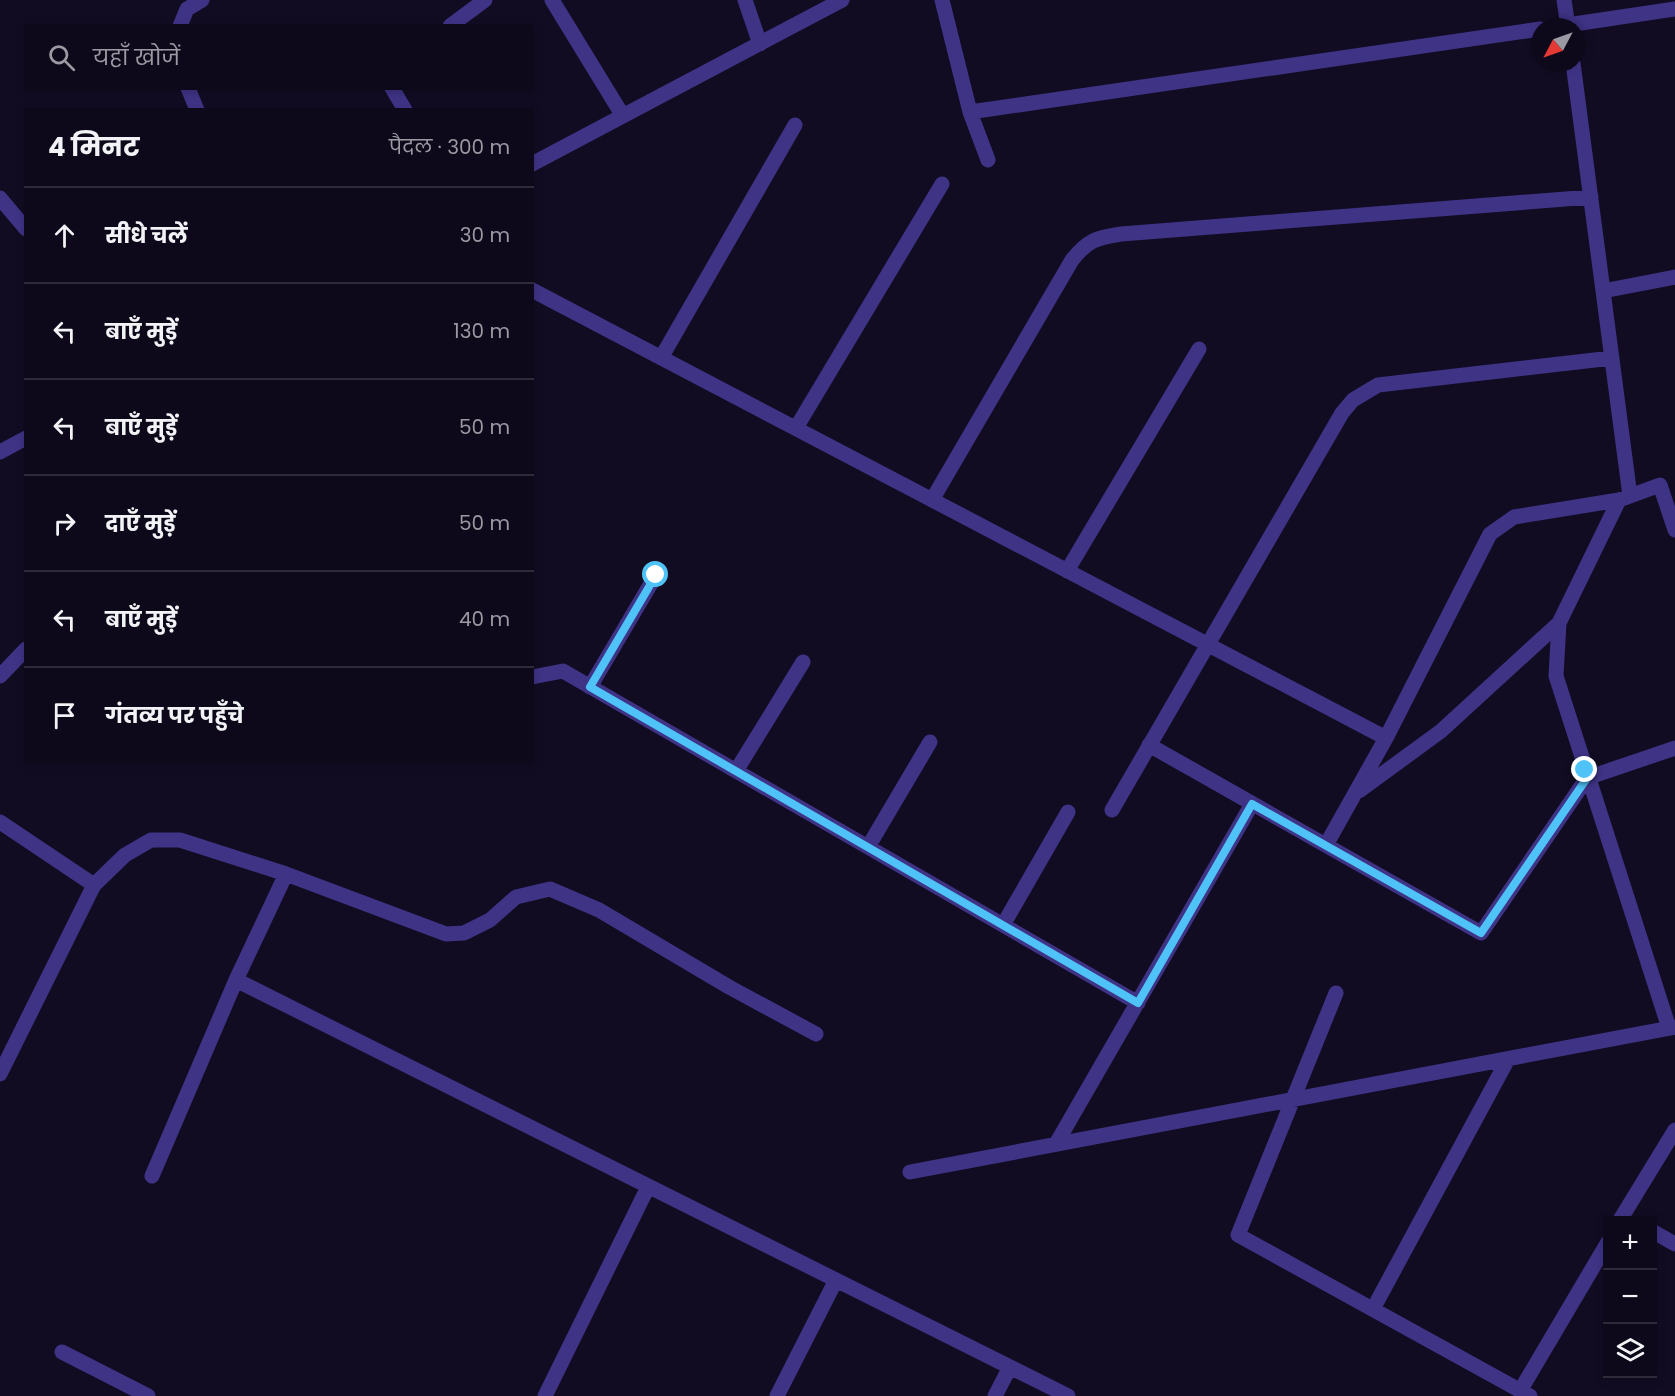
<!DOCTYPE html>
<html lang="hi">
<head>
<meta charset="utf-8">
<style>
  :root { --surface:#0e091a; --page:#1c1727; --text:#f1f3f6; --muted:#9b9aa2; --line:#2e2a39 }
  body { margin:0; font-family:Poppins,"Noto Sans Devanagari",sans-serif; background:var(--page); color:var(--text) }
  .controls { position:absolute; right:18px; bottom:18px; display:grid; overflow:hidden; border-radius:0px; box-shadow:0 3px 9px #0003 }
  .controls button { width:54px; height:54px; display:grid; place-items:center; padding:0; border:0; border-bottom:2px solid var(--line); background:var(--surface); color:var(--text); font:30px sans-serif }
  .compass { position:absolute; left:1531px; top:18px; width:54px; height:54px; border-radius:50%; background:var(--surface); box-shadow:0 3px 9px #0003; rotate:229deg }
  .stop { position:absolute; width:18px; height:18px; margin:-14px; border:4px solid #4fc3f7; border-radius:50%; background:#fff }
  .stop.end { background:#4fc3f7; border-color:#fff; box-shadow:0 2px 6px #0008 }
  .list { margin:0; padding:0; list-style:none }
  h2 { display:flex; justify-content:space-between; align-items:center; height:78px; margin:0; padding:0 24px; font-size:26px }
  h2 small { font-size:20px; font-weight:400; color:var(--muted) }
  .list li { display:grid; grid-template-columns:39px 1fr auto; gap:18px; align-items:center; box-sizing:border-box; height:96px; padding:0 24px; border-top:2px solid var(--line) }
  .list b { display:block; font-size:22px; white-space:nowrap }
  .list em { font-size:20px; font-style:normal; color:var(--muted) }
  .icon { flex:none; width:33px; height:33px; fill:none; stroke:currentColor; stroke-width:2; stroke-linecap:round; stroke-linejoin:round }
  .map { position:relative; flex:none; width:1675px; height:1396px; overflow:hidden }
  .search { position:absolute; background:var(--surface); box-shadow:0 3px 9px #0003; left:24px; top:24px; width:510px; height:66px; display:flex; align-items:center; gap:15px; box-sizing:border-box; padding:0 21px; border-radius:0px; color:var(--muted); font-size:22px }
  .panel { position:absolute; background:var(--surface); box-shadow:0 3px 9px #0003; left:24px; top:108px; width:510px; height:654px; border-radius:0px }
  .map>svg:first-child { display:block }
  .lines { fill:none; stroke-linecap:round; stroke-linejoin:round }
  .minor { stroke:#3f3386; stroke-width:15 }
  .route { stroke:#4fc3f7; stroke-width:8 }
</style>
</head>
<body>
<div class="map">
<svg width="1675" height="1396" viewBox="0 0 1675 1396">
  <rect width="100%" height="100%" fill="#120c23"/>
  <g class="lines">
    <path class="minor" d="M 552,0 L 623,116
      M 745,0 L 760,44
      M 942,0 L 970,112 L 988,160
      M 1564,0 L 1568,27
      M 180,26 L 187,9 L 202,0
      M 450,26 L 485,0
      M 1554,27 L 1675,9
      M 1573,63 L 1630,496
      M 188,88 L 197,110
      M 392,88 L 405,110
      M 970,112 L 1540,29
      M 532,164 L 842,0
      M 0,198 L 26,229
      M 532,290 L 1386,738
      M 1603,291 L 1675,277
      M 661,358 L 795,125
      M 796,428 L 942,184
      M 0,452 L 26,438
      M 932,500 L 1072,260 C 1088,240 1096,238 1121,234 L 1591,197
      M 1067,571 L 1199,349
      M 0,676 L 26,649
      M 532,677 L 563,671 L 1138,1003
      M 590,687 L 656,575
      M 1149,745 L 1481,933 L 1587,778 L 1675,748
      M 736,771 L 803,662
      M 1359,791 L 1441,731 L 1559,623
      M 1112,810 L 1342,413 L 1353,400 L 1378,385 L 1612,358
      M 0,822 L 94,885
      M 1326,845 L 1386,738 L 1490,534 L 1514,517 L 1619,500
      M 868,847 L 930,742
      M 1003,925 L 1068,812
      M 236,980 L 1068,1396
      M 1336,993 L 1238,1235 L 1530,1396
      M 1669,1028 L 1556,676 L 1559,623 L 1619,500 L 1660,485 L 1675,530
      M 0,1074 L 94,885 L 125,855 L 151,840 L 180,840 L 286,874 L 446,934 L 464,933 L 490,920 L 516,897 L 550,889 L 599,910 L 729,987 L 816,1034
      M 1056,1144 L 1252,804
      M 910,1172 L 1675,1027
      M 152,1176 L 236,980 L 286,874
      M 1620,1220 L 1675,1130
      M 1652,1231 L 1675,1244
      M 1373,1309 L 1508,1059
      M 62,1352 L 148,1396
      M 1520,1391 L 1608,1242
      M 545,1396 L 648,1187
      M 777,1396 L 836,1280
      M 995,1396 L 1010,1367"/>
  </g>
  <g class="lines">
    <path class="route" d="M 656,575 L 590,687 L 1138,1003 L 1252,804 L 1481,933 L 1587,778 L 1585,770"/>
  </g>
</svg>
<div class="controls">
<button>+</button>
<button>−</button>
<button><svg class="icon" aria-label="layers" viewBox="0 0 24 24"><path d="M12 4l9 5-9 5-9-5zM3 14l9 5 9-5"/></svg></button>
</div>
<svg class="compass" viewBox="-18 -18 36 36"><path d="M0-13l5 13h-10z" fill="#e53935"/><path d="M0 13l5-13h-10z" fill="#9b9aa2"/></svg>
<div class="stop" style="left:656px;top:575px"></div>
<div class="stop end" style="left:1585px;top:770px"></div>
<div class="search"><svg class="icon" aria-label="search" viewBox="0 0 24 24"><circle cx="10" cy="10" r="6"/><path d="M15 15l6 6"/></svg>यहाँ खोजें</div>
<section class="panel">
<h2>4 मिनट<small>पैदल · 300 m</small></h2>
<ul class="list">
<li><svg class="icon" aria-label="ahead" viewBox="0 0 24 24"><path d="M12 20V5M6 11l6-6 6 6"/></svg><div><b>सीधे चलें</b></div><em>30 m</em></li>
<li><svg class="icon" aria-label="left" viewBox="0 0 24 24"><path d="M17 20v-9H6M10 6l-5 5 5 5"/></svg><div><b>बाएँ मुड़ें</b></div><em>130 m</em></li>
<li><svg class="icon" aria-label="left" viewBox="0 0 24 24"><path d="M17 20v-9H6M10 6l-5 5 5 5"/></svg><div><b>बाएँ मुड़ें</b></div><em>50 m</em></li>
<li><svg class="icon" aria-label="right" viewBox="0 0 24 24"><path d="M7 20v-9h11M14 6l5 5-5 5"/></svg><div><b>दाएँ मुड़ें</b></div><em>50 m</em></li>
<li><svg class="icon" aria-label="left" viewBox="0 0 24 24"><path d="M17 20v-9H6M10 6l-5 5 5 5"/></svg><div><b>बाएँ मुड़ें</b></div><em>40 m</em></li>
<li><svg class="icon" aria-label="arrive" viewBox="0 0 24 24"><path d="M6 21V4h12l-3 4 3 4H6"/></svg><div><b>गंतव्य पर पहुँचे</b></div></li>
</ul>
</section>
</div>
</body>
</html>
